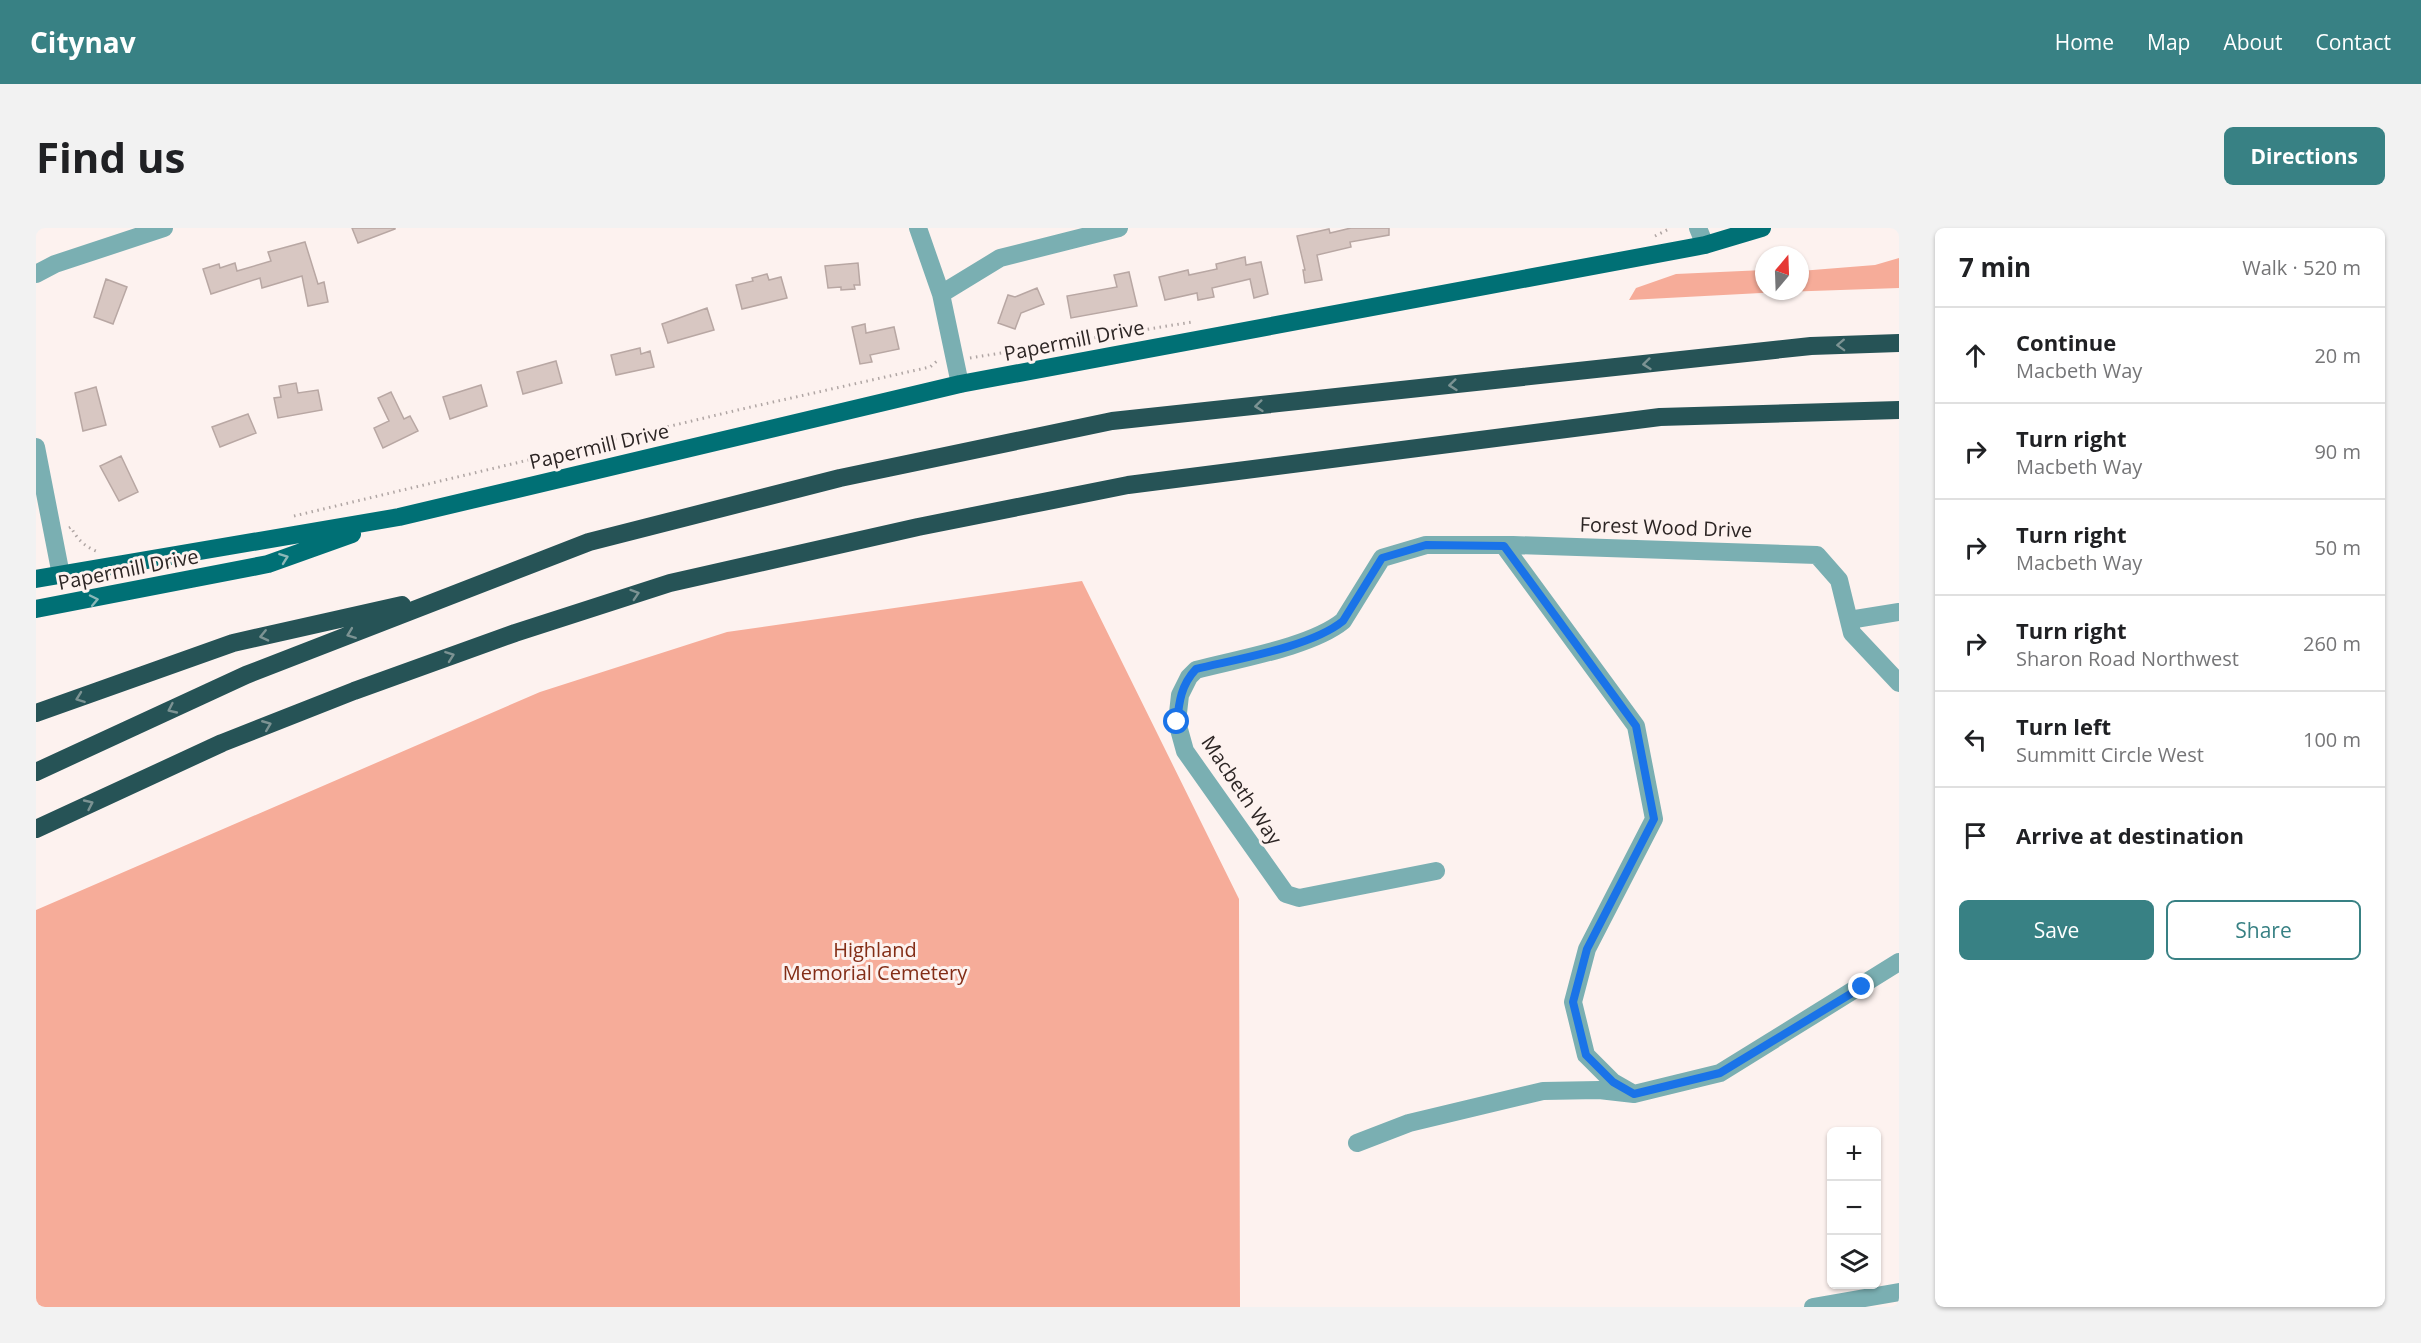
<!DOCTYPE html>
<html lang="en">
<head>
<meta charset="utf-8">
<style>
  :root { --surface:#fff; --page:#f2f2f2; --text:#202124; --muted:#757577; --line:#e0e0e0; --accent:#388184 }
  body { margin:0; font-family:"Open Sans",sans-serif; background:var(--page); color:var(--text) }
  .controls { position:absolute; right:18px; bottom:18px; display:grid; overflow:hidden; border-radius:9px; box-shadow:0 2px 4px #0004 }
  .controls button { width:54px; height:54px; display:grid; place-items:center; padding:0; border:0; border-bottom:2px solid var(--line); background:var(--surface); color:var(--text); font:30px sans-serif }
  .compass { position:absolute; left:1719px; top:18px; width:54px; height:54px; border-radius:50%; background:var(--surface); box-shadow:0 2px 4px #0004; rotate:19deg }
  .stop { position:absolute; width:18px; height:18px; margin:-14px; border:4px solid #1a73e8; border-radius:50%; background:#fff }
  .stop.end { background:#1a73e8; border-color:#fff; box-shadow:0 2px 6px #0008 }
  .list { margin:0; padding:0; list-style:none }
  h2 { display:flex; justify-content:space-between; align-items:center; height:78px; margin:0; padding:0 24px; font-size:26px }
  h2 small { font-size:20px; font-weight:400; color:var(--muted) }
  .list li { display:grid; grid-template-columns:39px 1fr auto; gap:18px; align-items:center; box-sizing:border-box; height:96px; padding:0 24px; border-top:2px solid var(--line) }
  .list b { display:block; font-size:22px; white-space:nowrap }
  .list p { margin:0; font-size:20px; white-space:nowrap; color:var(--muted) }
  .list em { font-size:20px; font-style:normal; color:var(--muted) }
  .actions { display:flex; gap:12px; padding:18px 24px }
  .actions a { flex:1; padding:14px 0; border:2px solid var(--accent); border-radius:9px; text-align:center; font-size:21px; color:var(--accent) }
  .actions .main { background:var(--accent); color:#fff }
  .icon { flex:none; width:33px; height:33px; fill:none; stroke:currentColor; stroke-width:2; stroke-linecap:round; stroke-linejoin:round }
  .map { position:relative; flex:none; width:1863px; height:1079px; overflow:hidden; border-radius:9px }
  header { display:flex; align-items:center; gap:36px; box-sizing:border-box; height:84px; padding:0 30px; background:var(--accent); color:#fff }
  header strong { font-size:28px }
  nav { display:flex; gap:33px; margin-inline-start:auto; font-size:21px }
  .intro { display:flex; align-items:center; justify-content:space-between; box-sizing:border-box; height:144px; padding:0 36px }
  h1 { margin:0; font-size:42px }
  .button { padding:15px 27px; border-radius:9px; background:var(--accent); color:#fff; font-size:21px; font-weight:700 }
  main { display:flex; gap:36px; padding:0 36px }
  aside { flex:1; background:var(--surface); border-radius:9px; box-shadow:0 2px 4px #0004 }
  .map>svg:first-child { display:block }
  .green { fill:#f6ac99 }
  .building { fill:#d8c7c2; stroke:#b8a7a3; stroke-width:1.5 }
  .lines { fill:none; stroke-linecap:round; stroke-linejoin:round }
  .path { stroke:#b0a6a4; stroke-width:3; stroke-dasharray:1.5 4.5; stroke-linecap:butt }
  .minor { stroke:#7aafb2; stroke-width:18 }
  .major { stroke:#007075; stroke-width:18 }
  .highway { stroke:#265356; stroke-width:18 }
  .oneway { stroke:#7c9393 }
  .oneway2 { stroke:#8bb8b8 }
  .route { stroke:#1a73e8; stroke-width:8 }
  .labels { text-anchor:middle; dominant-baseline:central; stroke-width:6; stroke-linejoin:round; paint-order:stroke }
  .street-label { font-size:20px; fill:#2c2524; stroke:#fdf2ef }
  .park-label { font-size:20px; fill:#832d16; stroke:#fdf2ef }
</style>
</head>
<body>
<header>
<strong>Citynav</strong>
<nav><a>Home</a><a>Map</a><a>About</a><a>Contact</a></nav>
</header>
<div class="intro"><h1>Find us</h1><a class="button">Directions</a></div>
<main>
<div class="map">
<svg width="1863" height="1079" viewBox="0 0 1863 1079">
  <rect width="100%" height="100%" fill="#fdf2ef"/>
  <path class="green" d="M 1863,30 L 1863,60 L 1746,64 L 1593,72 L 1600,60 L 1640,46 L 1728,42 L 1728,63 L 1764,63 L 1764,43 L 1839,37 Z
    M 1046,353 L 1203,671 L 1204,1079 L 0,1079 L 0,682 L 504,464 L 691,404 Z"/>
  <path class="building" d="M 316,0 L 359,0 L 359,1 L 322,15 Z
    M 1315,0 L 1353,0 L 1353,7 L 1314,14 L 1315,19 L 1281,27 L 1286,52 L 1269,55 L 1267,42 L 1269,42 L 1261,8 L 1293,1 L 1294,5 Z
    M 269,14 L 282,56 L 288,54 L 292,74 L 272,78 L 266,48 L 226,60 L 224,50 L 175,66 L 167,41 L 183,36 L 184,40 L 199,35 L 201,43 L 235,33 L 232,24 Z
    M 1209,29 L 1210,37 L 1225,34 L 1232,66 L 1218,70 L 1214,51 L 1176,60 L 1178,69 L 1162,72 L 1161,65 L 1129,72 L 1123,49 L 1152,42 L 1153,47 L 1181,41 L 1180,36 Z
    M 822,35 L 824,57 L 818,57 L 819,61 L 805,62 L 805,59 L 792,60 L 789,38 Z
    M 1093,44 L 1101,78 L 1035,90 L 1031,68 L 1081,59 L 1078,47 Z
    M 731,46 L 733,52 L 745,49 L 751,70 L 706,81 L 700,57 L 717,53 L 716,50 Z
    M 70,51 L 91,59 L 77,96 L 58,89 Z
    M 1001,60 L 1008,76 L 985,85 L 979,101 L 962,95 L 972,67 L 979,69 Z
    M 671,80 L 678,102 L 632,115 L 626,96 Z
    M 829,96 L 830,105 L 858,99 L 863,121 L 834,127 L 836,134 L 824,136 L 816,99 Z
    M 604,120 L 605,126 L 614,123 L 618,139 L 580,147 L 575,127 Z
    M 520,133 L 526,155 L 487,166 L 481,144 Z
    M 260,155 L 262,165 L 282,162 L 286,182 L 242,190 L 238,170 L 245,169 L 243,158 Z
    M 445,157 L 451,178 L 414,191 L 407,169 Z
    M 60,159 L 70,197 L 47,203 L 39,165 Z
    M 355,164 L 368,191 L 374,188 L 382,203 L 347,220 L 338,200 L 353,193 L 342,170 Z
    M 212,186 L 220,205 L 184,219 L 176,199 Z
    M 85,228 L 102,264 L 83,273 L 64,238 Z"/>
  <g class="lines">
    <path class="path" d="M 1619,8 L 1635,0
      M 934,130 L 1156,94
      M 258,288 L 706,181 L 894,139 L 901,133
      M 33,300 L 35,299 C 41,311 48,318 60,323"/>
    <path class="minor" d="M 882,0 L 905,66 L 924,156
      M 1662,0 L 1669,17
      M 0,46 L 19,36 L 128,0
      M 905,66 L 964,30 L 1083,0
      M 0,219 L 25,347
      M 1468,318 L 1600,498 L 1618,591 L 1551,721 L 1537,774 L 1550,827 L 1577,854 L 1598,866
      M 1813,392 L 1863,384
      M 1400,643 L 1263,670 L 1250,666 L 1149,523 L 1141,494 L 1144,467 L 1153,449 L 1160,442 C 1201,431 1275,419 1307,393 L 1346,330 L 1390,317 L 1477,317 L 1781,327 L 1803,352 L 1816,405 L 1863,455
      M 1321,915 L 1373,895 L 1507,863 L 1563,862 L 1598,866 L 1684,845 L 1863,734
      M 1777,1079 L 1863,1064"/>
    <path class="major" d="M 0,351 L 363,289 L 924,156 L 1669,17 L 1726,0
      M 0,381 L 232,336 L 316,306"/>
    <path class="highway" d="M 0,485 L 197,415 L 366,377
      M 0,544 L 210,447 L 553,314 L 804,250 L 1076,193 L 1775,118 L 1863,115
      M 0,601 L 186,515 L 318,463 L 479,405 L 634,355 L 882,299 L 1092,257 L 1624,189 L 1863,182"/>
  </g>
  <defs><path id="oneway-chevron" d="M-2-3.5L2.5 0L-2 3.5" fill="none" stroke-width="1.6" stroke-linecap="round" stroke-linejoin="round" transform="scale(1.5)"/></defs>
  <g class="oneway">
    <use href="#oneway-chevron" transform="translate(1805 117) rotate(178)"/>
    <use href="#oneway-chevron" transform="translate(1611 136) rotate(174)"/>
    <use href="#oneway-chevron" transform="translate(1417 157) rotate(174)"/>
    <use href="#oneway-chevron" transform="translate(1223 178) rotate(174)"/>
    <use href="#oneway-chevron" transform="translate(599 366) rotate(-18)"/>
    <use href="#oneway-chevron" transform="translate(315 406) rotate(159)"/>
    <use href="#oneway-chevron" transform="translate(228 408) rotate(167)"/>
    <use href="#oneway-chevron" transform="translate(414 428) rotate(-20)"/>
    <use href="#oneway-chevron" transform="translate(44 470) rotate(160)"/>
    <use href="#oneway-chevron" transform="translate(136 481) rotate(155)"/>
    <use href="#oneway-chevron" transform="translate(231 497) rotate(-22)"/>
    <use href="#oneway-chevron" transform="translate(53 576) rotate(-25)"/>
  </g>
  <g class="oneway2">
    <use href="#oneway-chevron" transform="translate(248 330) rotate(-20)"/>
    <use href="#oneway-chevron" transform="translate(58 372) rotate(-12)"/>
  </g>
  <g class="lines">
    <path class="route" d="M 1141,494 C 1143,474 1145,457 1160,441 C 1201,431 1275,419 1307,393 L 1346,330 L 1390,317 L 1468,318 L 1600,498 L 1618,591 L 1551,721 L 1537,774 L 1550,827 L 1577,854 L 1598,866 L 1684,845 L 1826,759"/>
  </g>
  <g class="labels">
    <g class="street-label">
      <text transform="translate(1038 112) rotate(-11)">Papermill Drive</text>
      <text transform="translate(563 218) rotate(-13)">Papermill Drive</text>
      <text transform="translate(1630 299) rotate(2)">Forest Wood Drive</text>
      <text transform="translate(92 341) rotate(-11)">Papermill Drive</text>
      <text transform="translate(1206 562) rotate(56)">Macbeth Way</text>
    </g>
    <g class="park-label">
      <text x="839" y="721">Highland<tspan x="839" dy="23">Memorial Cemetery</tspan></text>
    </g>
  </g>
</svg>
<div class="controls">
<button>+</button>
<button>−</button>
<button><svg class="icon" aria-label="layers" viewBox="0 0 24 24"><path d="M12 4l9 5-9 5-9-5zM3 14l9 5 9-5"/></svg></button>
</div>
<svg class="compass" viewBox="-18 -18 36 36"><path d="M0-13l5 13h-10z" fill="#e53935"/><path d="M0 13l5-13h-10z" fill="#757577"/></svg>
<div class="stop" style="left:1141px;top:494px"></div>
<div class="stop end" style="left:1826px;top:759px"></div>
</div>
<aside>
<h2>7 min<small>Walk · 520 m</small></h2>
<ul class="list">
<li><svg class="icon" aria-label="ahead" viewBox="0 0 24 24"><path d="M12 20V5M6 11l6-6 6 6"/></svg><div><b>Continue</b><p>Macbeth Way</p></div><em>20 m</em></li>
<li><svg class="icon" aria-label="right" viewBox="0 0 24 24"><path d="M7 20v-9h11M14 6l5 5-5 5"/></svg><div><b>Turn right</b><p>Macbeth Way</p></div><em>90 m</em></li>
<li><svg class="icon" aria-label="right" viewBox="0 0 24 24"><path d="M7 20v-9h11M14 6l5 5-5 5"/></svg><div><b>Turn right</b><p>Macbeth Way</p></div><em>50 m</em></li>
<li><svg class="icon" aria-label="right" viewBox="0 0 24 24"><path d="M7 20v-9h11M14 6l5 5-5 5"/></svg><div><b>Turn right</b><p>Sharon Road Northwest</p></div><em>260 m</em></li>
<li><svg class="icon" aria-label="left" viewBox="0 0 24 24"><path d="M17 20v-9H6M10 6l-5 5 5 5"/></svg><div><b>Turn left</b><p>Summitt Circle West</p></div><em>100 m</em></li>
<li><svg class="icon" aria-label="arrive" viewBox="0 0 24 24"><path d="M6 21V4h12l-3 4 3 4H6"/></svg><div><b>Arrive at destination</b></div></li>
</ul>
<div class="actions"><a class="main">Save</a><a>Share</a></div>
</aside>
</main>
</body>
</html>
